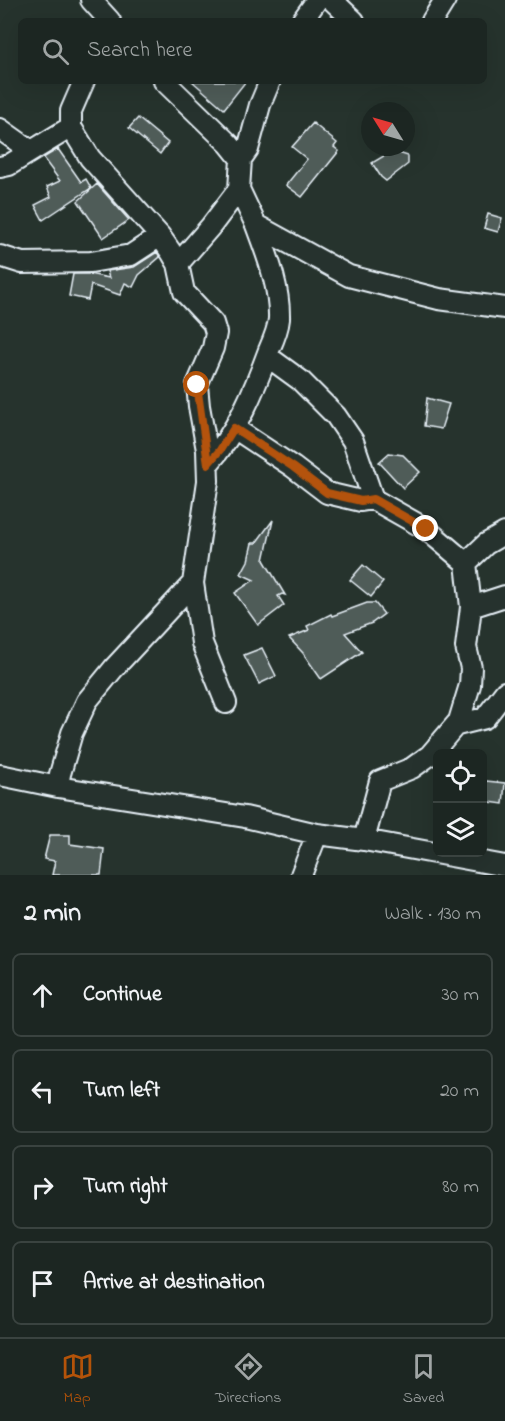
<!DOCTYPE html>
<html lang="en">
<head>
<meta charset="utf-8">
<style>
  :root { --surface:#1c2622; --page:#252e2a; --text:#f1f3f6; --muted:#a0a5a5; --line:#3a4340; --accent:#b45309 }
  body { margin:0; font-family:"Indie Flower",sans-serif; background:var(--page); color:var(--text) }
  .controls { position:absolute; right:18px; bottom:18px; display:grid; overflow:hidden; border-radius:9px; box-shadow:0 6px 24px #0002 }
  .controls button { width:54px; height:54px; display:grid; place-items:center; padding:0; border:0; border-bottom:2px solid var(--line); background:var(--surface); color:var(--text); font:30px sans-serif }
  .compass { position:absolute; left:361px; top:102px; width:54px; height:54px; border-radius:50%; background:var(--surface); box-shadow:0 6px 24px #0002; rotate:307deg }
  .stop { position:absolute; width:18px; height:18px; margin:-14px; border:4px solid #b45309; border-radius:50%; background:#fff }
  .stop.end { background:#b45309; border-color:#fff; box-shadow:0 2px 6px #0008 }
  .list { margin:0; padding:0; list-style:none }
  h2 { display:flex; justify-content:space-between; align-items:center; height:78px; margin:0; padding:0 24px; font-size:26px }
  h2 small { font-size:20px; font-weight:400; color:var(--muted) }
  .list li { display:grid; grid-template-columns:39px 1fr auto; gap:18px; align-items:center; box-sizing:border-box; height:84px; margin:0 12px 12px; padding:0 12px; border:2px solid var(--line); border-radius:9px }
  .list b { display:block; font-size:22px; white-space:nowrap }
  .list em { font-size:20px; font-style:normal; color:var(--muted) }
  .icon { flex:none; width:33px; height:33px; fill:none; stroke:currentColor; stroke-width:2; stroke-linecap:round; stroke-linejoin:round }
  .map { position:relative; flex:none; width:505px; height:875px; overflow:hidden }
  .search { position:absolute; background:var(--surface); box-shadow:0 6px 24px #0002; left:18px; right:18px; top:18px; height:66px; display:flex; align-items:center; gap:15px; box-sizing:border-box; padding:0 21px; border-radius:9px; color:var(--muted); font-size:22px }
  .sheet { height:462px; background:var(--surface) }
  nav { display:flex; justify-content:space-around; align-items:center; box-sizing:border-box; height:84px; border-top:2px solid var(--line); background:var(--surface); font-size:16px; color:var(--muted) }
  nav a { display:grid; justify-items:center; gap:3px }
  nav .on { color:var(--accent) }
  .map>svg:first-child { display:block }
  .building { fill:#505c59; stroke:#e8f1f8; stroke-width:1.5 }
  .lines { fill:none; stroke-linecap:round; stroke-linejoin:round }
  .minor-casing { stroke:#e8f1f8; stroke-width:24 }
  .minor { stroke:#26332d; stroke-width:20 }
  .route { stroke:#b45309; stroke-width:8 }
</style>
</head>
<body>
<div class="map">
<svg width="505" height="875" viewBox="0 0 505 875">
  <rect width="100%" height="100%" fill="#26332d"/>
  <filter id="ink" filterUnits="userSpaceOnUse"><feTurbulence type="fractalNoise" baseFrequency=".0167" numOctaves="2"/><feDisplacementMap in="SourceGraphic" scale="12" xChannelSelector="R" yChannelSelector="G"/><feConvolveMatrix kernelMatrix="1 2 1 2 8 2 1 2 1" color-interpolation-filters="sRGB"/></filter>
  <g filter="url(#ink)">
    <path class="building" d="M 192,81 L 246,81 L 224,109 Z
      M 138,118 L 168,143 L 160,154 L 129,128 Z
      M 313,123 L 337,143 L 334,147 L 339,151 L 302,197 L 286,185 L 307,159 L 292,147 Z
      M 58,149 L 81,182 L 86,179 L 91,188 L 43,220 L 35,205 L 51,197 L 47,187 L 60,181 L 43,158 Z
      M 392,151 L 408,156 L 408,164 L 386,181 L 381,177 L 372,163 Z
      M 97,184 L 129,220 L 103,238 L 78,201 Z
      M 488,214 L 502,218 L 498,232 L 484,228 Z
      M 157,252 L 160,257 L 139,275 L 133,287 L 125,283 L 120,295 L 91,285 L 88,300 L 69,296 L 73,274 L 89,274 L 109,278 L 107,271 L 134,267 Z
      M 427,398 L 449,404 L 441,429 L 424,426 Z
      M 389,453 L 403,455 L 420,472 L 403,488 L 379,462 Z
      M 273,520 L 264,560 L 285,595 L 282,594 L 278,596 L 284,605 L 258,625 L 235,593 L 254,580 L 241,574 L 248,561 L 252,543 L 256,543 Z
      M 363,565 L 383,582 L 371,597 L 350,580 Z
      M 367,603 L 375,603 L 384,614 L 372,623 L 345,633 L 362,652 L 321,679 L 303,653 L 289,638 L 309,630 L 307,626 L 331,614 L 332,616 Z
      M 262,648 L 276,676 L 259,684 L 244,655 Z
      M 486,781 L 505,783 L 503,804 L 483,801 Z
      M 50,835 L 70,835 L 70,844 L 104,849 L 101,875 L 52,875 L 55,861 L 44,859 Z"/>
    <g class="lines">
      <defs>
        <path id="minor" d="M 91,0 L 110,21
          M 332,0 L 354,21
          M 302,21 L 317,0
          M 432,21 L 445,0
          M 84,81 L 71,111 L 71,127 L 90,158 L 160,236 L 171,252 L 178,264 L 184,292 L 213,323 L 216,333 L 213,348 L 197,385 L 199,406 L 207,450 L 208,481 L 193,583 L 202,643 L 226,703
          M 164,81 L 229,144 L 241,159 L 239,189 L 256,225 L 349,276 L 439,299 L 505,308
          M 0,129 L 31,151
          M 241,159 L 248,149 L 260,105 L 270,81
          M 0,167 L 9,165 L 71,127
          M 0,256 L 22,263 L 91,262 L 131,255 L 160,236
          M 178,264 L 211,226 L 239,189
          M 267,356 L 300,380 L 336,416 L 353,441 L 373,499
          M 234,428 L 293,467 L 327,493 L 361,501 L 373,499 L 426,529 L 466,563 L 471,607 L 466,647 L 471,668 L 470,685 L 459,721 L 430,755 L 412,768 L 380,781 L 364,840
          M 208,464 C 237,432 254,391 269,350 C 273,341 278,330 279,319 C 280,287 267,255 256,225
          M 466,563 L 486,544 L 505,533
          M 471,607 L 505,596
          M 457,725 L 485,718 L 505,692
          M 0,775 L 58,787 L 245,817 L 317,834 L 364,840 L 505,866
          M 58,787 L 60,774 L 72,733 L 87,701 L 114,668 L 193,583
          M 301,875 L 317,834"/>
      </defs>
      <use href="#minor" class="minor-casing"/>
      <use href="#minor" class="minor"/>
    </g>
  </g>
  <g class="lines" filter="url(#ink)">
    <path class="route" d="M 197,385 L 208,464 L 220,450 L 234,428 L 293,467 L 327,493 L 361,501 L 373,499 L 426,529"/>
  </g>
</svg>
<div class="controls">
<button><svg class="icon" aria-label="locate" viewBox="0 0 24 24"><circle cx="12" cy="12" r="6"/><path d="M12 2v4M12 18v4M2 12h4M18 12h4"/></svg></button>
<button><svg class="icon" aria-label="layers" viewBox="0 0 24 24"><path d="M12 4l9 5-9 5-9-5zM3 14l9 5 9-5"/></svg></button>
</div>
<svg class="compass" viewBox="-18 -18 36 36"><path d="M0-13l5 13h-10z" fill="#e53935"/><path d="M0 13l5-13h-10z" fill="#a0a5a5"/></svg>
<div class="stop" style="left:197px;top:385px"></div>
<div class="stop end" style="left:426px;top:529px"></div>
<div class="search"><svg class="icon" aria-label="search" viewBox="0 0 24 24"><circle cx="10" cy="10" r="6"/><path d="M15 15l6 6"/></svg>Search here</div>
</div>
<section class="sheet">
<h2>2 min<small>Walk · 130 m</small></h2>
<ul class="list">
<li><svg class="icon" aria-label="ahead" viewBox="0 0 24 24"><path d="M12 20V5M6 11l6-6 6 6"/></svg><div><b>Continue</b></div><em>30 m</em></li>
<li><svg class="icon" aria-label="left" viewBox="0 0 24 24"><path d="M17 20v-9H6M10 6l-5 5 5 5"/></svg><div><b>Turn left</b></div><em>20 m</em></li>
<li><svg class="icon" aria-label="right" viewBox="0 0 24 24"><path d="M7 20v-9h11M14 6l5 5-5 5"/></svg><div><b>Turn right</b></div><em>80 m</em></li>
<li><svg class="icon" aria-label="arrive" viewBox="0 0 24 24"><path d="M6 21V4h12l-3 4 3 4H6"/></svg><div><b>Arrive at destination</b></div></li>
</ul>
</section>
<nav>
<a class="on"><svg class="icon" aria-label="map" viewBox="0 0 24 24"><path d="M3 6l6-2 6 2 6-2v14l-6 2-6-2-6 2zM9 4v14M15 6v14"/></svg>Map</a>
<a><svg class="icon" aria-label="directions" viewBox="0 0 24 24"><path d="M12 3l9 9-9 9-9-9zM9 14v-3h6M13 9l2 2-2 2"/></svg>Directions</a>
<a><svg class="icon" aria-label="saved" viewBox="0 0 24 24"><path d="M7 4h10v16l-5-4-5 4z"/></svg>Saved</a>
</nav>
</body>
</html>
